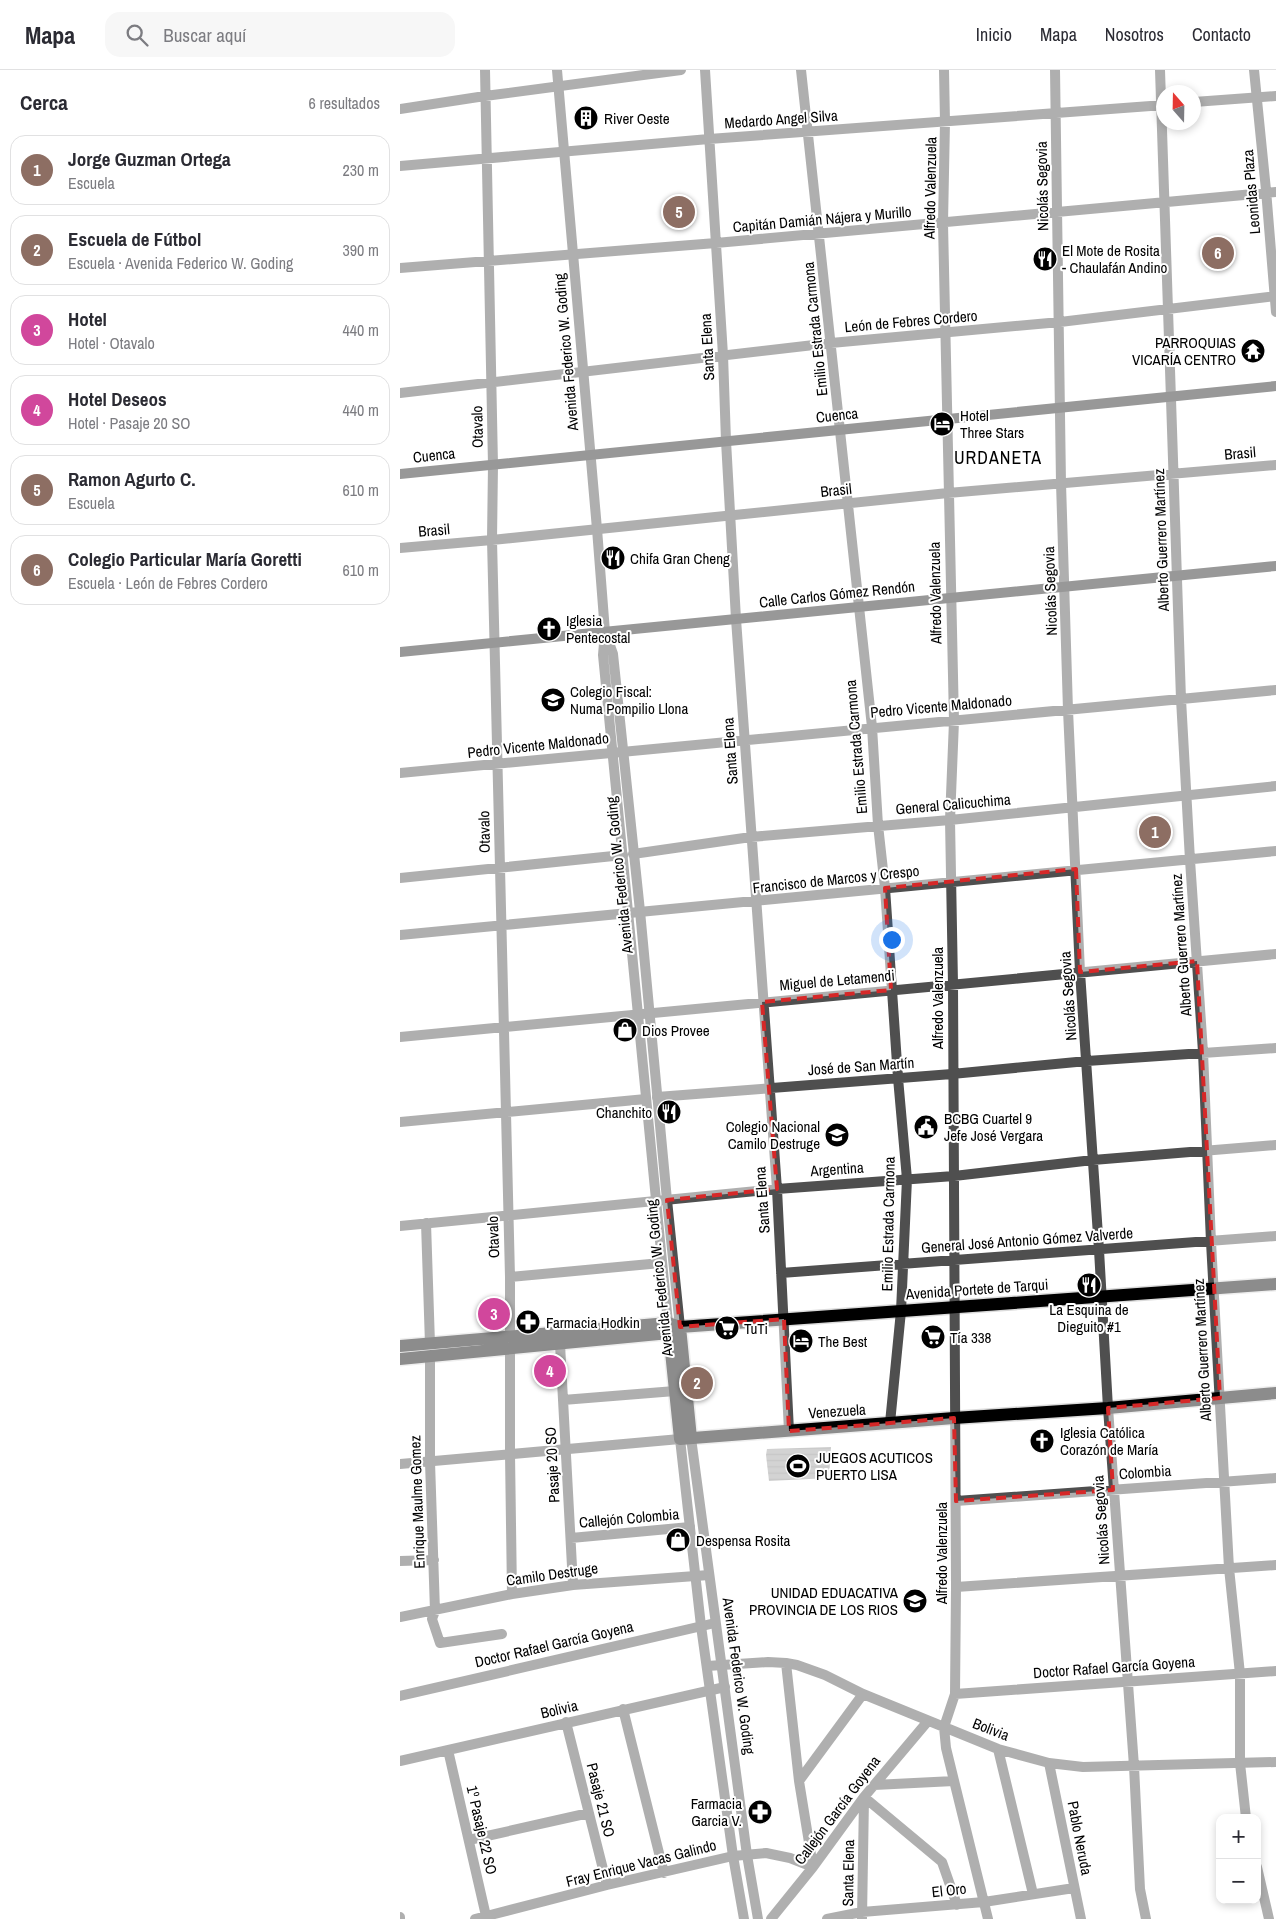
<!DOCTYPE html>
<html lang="es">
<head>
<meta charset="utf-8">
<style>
  :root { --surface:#fff; --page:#f7f7f7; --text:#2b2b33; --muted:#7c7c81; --line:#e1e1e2; --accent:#000 }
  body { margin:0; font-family:"Archivo Narrow",sans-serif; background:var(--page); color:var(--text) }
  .controls { position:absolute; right:15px; bottom:15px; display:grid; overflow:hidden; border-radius:10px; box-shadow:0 2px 8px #0003 }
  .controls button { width:45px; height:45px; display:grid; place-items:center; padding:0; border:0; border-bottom:1px solid var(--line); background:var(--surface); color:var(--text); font:25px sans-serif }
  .compass { position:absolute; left:756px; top:15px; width:45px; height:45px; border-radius:50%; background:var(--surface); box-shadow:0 2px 8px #0003; rotate:340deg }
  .you { position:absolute; left:491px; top:869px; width:18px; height:18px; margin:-12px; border:4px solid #fff; border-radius:50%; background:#1a73e8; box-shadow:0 0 0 8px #1a73e833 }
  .badge { display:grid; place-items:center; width:32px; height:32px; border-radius:50%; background:var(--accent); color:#fff; font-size:16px; font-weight:700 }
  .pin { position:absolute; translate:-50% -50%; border:2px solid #fff; box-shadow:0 1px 5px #0006 }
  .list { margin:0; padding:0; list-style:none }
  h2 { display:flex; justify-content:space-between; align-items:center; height:65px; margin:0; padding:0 20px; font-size:21px }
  h2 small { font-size:16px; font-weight:400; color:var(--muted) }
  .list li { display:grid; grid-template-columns:32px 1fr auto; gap:15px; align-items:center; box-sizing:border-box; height:70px; margin:0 10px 10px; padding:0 10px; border:1px solid var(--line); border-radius:15px }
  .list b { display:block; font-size:19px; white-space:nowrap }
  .list p { margin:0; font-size:16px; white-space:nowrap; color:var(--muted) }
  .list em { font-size:16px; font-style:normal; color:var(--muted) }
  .icon { flex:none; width:28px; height:28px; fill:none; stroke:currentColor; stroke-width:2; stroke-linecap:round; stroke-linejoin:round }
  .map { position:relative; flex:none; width:876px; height:1849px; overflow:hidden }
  header { display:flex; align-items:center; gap:30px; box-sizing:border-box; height:70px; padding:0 25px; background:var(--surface); border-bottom:1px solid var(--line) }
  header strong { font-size:24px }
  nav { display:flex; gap:28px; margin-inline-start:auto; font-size:18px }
  .search { width:350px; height:45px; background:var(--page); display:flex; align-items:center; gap:12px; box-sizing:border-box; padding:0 18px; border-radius:15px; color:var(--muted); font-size:19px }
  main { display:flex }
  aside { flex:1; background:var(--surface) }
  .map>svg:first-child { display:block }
  .water { fill:url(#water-rules) }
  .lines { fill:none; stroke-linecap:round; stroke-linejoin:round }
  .primary-casing { stroke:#dbdbdb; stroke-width:15 }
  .minor { stroke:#4f4f4f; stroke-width:10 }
  .tertiary { stroke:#4f4f4f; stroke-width:10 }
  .secondary { stroke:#1c1c1c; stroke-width:10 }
  .primary { stroke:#000; stroke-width:12 }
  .marked { fill:none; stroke:#d62828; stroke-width:4; stroke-dasharray:10 6; stroke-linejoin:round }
  .labels { text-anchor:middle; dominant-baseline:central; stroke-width:4; stroke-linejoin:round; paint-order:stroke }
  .poi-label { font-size:15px; fill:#000; stroke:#fff; text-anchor:start }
  .street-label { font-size:15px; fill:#000; stroke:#fff }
  .quarter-label { font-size:18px; letter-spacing:1px; fill:#000; stroke:#fff }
</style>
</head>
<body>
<header>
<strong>Mapa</strong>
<div class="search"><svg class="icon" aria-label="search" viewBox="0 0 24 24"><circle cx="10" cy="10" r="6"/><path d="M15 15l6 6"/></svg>Buscar aquí</div>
<nav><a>Inicio</a><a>Mapa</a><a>Nosotros</a><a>Contacto</a></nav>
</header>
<main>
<aside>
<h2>Cerca<small>6 resultados</small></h2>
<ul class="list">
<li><span class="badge" style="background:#8d6e63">1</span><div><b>Jorge Guzman Ortega</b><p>Escuela</p></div><em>230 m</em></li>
<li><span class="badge" style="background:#8d6e63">2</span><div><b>Escuela de Fútbol</b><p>Escuela · Avenida Federico W. Goding</p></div><em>390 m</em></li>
<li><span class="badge" style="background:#d1479c">3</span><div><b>Hotel</b><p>Hotel · Otavalo</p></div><em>440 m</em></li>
<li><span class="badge" style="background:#d1479c">4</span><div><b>Hotel Deseos</b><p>Hotel · Pasaje 20 SO</p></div><em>440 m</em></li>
<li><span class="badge" style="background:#8d6e63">5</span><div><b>Ramon Agurto C.</b><p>Escuela</p></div><em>610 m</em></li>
<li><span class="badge" style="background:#8d6e63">6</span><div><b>Colegio Particular María Goretti</b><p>Escuela · León de Febres Cordero</p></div><em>610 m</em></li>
</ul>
</aside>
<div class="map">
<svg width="876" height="1849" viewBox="0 0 876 1849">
  <defs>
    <pattern id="water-rules" width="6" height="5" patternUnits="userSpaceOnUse" patternTransform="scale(1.25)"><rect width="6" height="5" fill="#9d9d9d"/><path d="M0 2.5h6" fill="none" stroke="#858585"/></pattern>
  </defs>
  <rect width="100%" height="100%" fill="#fff"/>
  <path class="water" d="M 431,1377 L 429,1408 L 369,1411 L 366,1385 L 367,1379 Z"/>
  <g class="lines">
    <defs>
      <path id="primary" d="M 268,1253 L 280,1369 L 554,1348 L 708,1338 L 876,1323
        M 280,1257 L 291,1368
        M 0,1276 L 268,1253 L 280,1257 L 876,1214
        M 0,1289 L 269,1263 L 276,1259"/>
    </defs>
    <use href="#primary" class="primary-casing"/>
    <path class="minor" d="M 85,0 L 93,395 L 92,470 L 110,1207 L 110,1384 L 112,1524
      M 305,0 L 323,285 L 326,371 L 336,549 L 377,1119 L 389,1361
      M 401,0 L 472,657 L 478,755 L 485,818 L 498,1008 L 507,1109 L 501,1241 L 490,1353
      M 544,0 L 545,52 L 543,153 L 554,651 L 550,750 L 553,914 L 556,1517 L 555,1624 L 544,1657 L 546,1678 L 588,1849
      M 655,0 L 661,413 L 668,640 L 680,902 L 699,1180 L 708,1338 L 734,1696 L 740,1819 L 746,1849
      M 760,0 L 781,629 L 790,790 L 803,982 L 811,1172 L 829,1498 L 840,1604 L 840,1693 L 846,1748
      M 854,0 L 866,120 L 876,242
      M 794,32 L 876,26
      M 0,39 L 85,26 L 281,0
      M 0,96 L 309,69 L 764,35
      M 0,198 L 316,173 L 876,122
      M 0,323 L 431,273 L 660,252 L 876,226
      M 0,478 L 92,470 L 548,423 L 876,395
      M 0,703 L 876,620
      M 233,784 L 351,767 L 550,750 L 876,716
      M 0,808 L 223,785
      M 0,865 L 876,781
      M 0,967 L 876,884
      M 257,1027 L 552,1004 L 687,991 L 876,978
      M 0,1052 L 246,1029
      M 26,1153 L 30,1274
      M 0,1156 L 377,1119 L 554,1106 L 693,1090 L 876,1075
      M 381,1203 L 876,1166
      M 110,1207 L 261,1193
      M 160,1274 L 173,1515
      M 30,1286 L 30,1392 L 35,1541 L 32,1549 L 40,1573 L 102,1564
      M 163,1330 L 275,1321
      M 556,1431 L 876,1408
      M 171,1468 L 290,1457
      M 0,1491 L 34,1490
      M 556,1517 L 876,1495
      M 0,1547 L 112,1524 L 173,1515 L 309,1505
      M 386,1593 L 399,1711 L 413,1797
      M 307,1596 L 368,1592 L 386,1593 L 397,1595 L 425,1605 L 463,1624 L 598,1679 L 649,1693 L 683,1697 L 876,1692
      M 555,1624 L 876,1601
      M 0,1626 L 315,1553
      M 223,1639 L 264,1803
      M 166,1652 L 207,1815
      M 598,1679 L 633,1824
      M 48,1680 L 86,1846
      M 0,1691 L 325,1617
      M 649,1693 L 681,1849
      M 399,1711 L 463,1624
      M 474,1715 L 554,1711
      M 464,1727 L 542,1792 L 557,1835
      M 69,1770 L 189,1743
      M 857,1797 L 869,1849
      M 0,1847 L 0,1849
      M 462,1848 L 464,1728
      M 75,1849 L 207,1815 L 333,1786 L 366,1783 L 390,1788 L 413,1797
      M 371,1849 L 413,1797 L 464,1727 L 528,1651
      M 427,1849 L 462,1842 L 584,1832 L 674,1818"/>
    <path class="tertiary" d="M 157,0 L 197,459 L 205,562 L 203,585 L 268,1253
      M 207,567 L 213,584 L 240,841 L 267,1130 L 280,1257
      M 291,1368 L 347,1785 L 358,1849
      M 0,1394 L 280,1369 L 301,1556 L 333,1786 L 344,1849"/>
    <path class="secondary" d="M 0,404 L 876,316
      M 0,582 L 876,496"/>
    <use href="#primary" class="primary"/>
  </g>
  <path d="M0 0H876V1849H0ZM 676,799 L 680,902 L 797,891 L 820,1328 L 708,1338 L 713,1420 L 556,1431 L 554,1348 L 389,1361 L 384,1249 L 280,1257 L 267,1130 L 377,1119 L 362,932 L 491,920 L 485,818 Z" fill="#fff" fill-opacity=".55" fill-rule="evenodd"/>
  <path class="marked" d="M 676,799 L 680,902 L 797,891 L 820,1328 L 708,1338 L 713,1420 L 556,1431 L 554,1348 L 389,1361 L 384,1249 L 280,1257 L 267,1130 L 377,1119 L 362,932 L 491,920 L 485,818 Z"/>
  <defs>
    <symbol id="building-disc" viewBox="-11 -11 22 22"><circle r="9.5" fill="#000" stroke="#fff"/><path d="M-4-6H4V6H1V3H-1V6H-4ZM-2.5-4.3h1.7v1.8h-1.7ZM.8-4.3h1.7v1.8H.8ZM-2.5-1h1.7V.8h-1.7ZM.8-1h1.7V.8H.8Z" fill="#fff"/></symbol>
    <symbol id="restaurant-disc" viewBox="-11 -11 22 22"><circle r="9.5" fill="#000" stroke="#fff"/><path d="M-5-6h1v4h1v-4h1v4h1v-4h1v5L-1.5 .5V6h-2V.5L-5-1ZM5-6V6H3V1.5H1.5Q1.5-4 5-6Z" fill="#fff"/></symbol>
    <symbol id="temple-disc" viewBox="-11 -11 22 22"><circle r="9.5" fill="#000" stroke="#fff"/><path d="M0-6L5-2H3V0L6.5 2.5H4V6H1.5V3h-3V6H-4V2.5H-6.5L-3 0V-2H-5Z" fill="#fff"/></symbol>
    <symbol id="hotel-disc" viewBox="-11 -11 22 22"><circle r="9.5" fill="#000" stroke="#fff"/><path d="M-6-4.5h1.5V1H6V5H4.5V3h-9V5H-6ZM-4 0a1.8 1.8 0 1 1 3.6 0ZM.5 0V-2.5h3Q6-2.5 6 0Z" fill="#fff"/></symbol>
    <symbol id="church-disc" viewBox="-11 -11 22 22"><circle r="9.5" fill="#000" stroke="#fff"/><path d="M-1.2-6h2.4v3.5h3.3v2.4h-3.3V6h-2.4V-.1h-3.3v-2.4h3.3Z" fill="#fff"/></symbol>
    <symbol id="school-disc" viewBox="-11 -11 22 22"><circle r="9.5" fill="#000" stroke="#fff"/><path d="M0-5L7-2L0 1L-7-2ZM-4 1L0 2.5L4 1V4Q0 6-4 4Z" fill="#fff"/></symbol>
    <symbol id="shop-disc" viewBox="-11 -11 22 22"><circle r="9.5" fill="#000" stroke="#fff"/><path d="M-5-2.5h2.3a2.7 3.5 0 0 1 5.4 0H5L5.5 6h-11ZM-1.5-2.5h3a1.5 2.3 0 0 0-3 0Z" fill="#fff"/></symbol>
    <symbol id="civic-disc" viewBox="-11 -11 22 22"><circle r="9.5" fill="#000" stroke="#fff"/><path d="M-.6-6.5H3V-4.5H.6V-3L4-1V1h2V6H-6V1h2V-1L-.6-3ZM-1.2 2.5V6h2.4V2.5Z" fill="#fff"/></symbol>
    <symbol id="pharmacy-disc" viewBox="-11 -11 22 22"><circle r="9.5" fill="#000" stroke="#fff"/><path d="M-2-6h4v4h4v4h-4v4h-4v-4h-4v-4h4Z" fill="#fff"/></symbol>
    <symbol id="supermarket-disc" viewBox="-11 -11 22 22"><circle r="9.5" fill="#000" stroke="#fff"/><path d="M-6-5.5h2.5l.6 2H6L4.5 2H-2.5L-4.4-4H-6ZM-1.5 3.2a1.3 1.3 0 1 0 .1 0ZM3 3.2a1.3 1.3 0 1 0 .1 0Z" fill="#fff"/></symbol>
    <symbol id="stadium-disc" viewBox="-11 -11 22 22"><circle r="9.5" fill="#000" stroke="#fff"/><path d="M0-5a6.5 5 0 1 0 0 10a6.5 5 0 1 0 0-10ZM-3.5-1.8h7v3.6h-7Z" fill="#fff"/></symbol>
  </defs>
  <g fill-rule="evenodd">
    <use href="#building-disc" x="172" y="34" width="28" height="28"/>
    <use href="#restaurant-disc" x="631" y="175" width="28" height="28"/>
    <use href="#temple-disc" x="839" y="267" width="28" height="28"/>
    <use href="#hotel-disc" x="528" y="340" width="28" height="28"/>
    <use href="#restaurant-disc" x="199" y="474" width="28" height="28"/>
    <use href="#church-disc" x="135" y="545" width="28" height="28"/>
    <use href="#school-disc" x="139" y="616" width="28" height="28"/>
    <use href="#shop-disc" x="211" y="946" width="28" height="28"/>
    <use href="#restaurant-disc" x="255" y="1028" width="28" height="28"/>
    <use href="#civic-disc" x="512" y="1043" width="28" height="28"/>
    <use href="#school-disc" x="423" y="1051" width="28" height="28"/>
    <use href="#restaurant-disc" x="675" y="1201" width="28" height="28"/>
    <use href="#pharmacy-disc" x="114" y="1238" width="28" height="28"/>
    <use href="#supermarket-disc" x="313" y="1244" width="28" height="28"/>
    <use href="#supermarket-disc" x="519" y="1253" width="28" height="28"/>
    <use href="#hotel-disc" x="387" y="1257" width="28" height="28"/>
    <use href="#church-disc" x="628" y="1357" width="28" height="28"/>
    <use href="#stadium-disc" x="384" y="1382" width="28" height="28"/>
    <use href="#shop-disc" x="264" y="1456" width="28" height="28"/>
    <use href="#school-disc" x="501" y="1517" width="28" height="28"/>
    <use href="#pharmacy-disc" x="346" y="1728" width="28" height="28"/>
  </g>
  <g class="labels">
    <g class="poi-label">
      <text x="204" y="48">River Oeste</text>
      <text x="662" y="180">El Mote de Rosita<tspan x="662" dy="17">- Chaulafán Andino</tspan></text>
      <text x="836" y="272" text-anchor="end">PARROQUIAS<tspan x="836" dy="17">VICARÍA CENTRO</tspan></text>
      <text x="560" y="345">Hotel<tspan x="560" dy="17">Three Stars</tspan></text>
      <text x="230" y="488">Chifa Gran Cheng</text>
      <text x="166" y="550">Iglesia<tspan x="166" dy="17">Pentecostal</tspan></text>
      <text x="170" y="621">Colegio Fiscal:<tspan x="170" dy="17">Numa Pompilio Llona</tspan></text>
      <text x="242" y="960">Dios Provee</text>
      <text x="252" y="1042" text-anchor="end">Chanchito</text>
      <text x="544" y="1048">BCBG Cuartel 9<tspan x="544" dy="17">Jefe José Vergara</tspan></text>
      <text x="420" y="1056" text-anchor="end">Colegio Nacional<tspan x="420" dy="17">Camilo Destruge</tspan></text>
      <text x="689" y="1239" text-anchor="middle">La Esquina de<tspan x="689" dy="17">Dieguito #1</tspan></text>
      <text x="146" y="1252">Farmacia Hodkin</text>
      <text x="344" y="1258">TuTi</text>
      <text x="550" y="1267">Tía 338</text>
      <text x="418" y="1271">The Best</text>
      <text x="660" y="1362">Iglesia Católica<tspan x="660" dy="17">Corazón de María</tspan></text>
      <text x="416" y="1387">JUEGOS ACUTICOS<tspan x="416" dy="17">PUERTO LISA</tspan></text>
      <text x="296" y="1470">Despensa Rosita</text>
      <text x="498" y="1522" text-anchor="end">UNIDAD EDUACATIVA<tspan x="498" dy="17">PROVINCIA DE LOS RIOS</tspan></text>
      <text x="342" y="1733" text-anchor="end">Farmacia<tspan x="342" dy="17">Garcia V.</tspan></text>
    </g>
    <g class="street-label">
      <text transform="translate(381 49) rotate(-4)">Medardo Angel Silva</text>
      <text transform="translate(642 116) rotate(-91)">Nicolás Segovia</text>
      <text transform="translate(530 118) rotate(-89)">Alfredo Valenzuela</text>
      <text transform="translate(851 122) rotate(-95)">Leonidas Plaza</text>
      <text transform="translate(422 149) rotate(-5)">Capitán Damián Nájera y Murillo</text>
      <text transform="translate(511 251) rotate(-5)">León de Febres Cordero</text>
      <text transform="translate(415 259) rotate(-96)">Emilio Estrada Carmona</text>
      <text transform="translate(307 277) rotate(-93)">Santa Elena</text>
      <text transform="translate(166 282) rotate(-95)">Avenida Federico W. Goding</text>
      <text transform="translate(437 345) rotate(-6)">Cuenca</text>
      <text transform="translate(77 357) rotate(-91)">Otavalo</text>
      <text transform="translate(840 383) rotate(-5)">Brasil</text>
      <text transform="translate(34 385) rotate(-6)">Cuenca</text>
      <text transform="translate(436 420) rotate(-6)">Brasil</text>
      <text transform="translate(34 460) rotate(-5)">Brasil</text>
      <text transform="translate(761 470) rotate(-92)">Alberto Guerrero Martínez</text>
      <text transform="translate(650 521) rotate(-92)">Nicolás Segovia</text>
      <text transform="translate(535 523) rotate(-91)">Alfredo Valenzuela</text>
      <text transform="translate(437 524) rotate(-6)">Calle Carlos Gómez Rendón</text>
      <text transform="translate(541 636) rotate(-5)">Pedro Vicente Maldonado</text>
      <text transform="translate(138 675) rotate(-6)">Pedro Vicente Maldonado</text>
      <text transform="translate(456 677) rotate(-95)">Emilio Estrada Carmona</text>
      <text transform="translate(330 681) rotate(-94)">Santa Elena</text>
      <text transform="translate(553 734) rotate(-5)">General Calicuchima</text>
      <text transform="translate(84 762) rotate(-91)">Otavalo</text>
      <text transform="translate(219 805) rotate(-96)">Avenida Federico W. Goding</text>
      <text transform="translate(436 809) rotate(-6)">Francisco de Marcos y Crespo</text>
      <text transform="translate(781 875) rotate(-94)">Alberto Guerrero Martínez</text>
      <text transform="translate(437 910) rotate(-5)">Miguel de Letamendi</text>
      <text transform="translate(668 926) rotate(-94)">Nicolás Segovia</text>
      <text transform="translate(537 928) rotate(-90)">Alfredo Valenzuela</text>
      <text transform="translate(461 996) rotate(-4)">José de San Martín</text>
      <text transform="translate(437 1099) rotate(-4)">Argentina</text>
      <text transform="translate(362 1130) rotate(-94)">Santa Elena</text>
      <text transform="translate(488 1154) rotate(-89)">Emilio Estrada Carmona</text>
      <text transform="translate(93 1167) rotate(-92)">Otavalo</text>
      <text transform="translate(627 1170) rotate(-4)">General José Antonio Gómez Valverde</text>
      <text transform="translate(259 1208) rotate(-96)">Avenida Federico W. Goding</text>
      <text transform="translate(577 1219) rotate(-4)">Avenida Portete de Tarqui</text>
      <text transform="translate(802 1280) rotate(-93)">Alberto Guerrero Martínez</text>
      <text transform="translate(437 1341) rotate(-4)">Venezuela</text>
      <text transform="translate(152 1395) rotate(-93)">Pasaje 20 SO</text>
      <text transform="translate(745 1402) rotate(-4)">Colombia</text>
      <text transform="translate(17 1432) rotate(-92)">Enrique Maulme Gomez</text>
      <text transform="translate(229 1448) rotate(-5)">Callejón Colombia</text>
      <text transform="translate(701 1450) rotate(-94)">Nicolás Segovia</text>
      <text transform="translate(541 1483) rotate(-90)">Alfredo Valenzuela</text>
      <text transform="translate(152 1504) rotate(-8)">Camilo Destruge</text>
      <text transform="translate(154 1574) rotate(-13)">Doctor Rafael García Goyena</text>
      <text transform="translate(714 1597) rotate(-4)">Doctor Rafael García Goyena</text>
      <text transform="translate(339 1606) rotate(82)">Avenida Federico W. Goding</text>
      <text transform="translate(159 1639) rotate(-13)">Bolivia</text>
      <text transform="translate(591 1659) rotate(21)">Bolivia</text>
      <text transform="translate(201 1730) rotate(76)">Pasaje 21 SO</text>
      <text transform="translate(437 1740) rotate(-53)">Callejón García Goyena</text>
      <text transform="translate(82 1760) rotate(77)">1º Pasaje 22 SO</text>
      <text transform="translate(680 1768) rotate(79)">Pablo Neruda</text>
      <text transform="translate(241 1793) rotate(-14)">Fray Enrique Vacas Galindo</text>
      <text transform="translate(448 1803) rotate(-89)">Santa Elena</text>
      <text transform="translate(549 1820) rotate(-6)">El Oro</text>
    </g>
    <g class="quarter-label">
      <text x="598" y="387">URDANETA</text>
    </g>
  </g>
</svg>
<div class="controls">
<button>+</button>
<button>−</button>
</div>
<svg class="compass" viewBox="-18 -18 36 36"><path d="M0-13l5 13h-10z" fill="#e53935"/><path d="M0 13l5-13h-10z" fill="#7c7c81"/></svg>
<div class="you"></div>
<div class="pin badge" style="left:755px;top:762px;background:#8d6e63">1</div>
<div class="pin badge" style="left:297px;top:1313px;background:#8d6e63">2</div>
<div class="pin badge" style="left:94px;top:1244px;background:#d1479c">3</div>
<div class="pin badge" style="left:150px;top:1301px;background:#d1479c">4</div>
<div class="pin badge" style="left:279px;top:142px;background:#8d6e63">5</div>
<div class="pin badge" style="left:818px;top:183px;background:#8d6e63">6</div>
</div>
</main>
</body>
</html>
